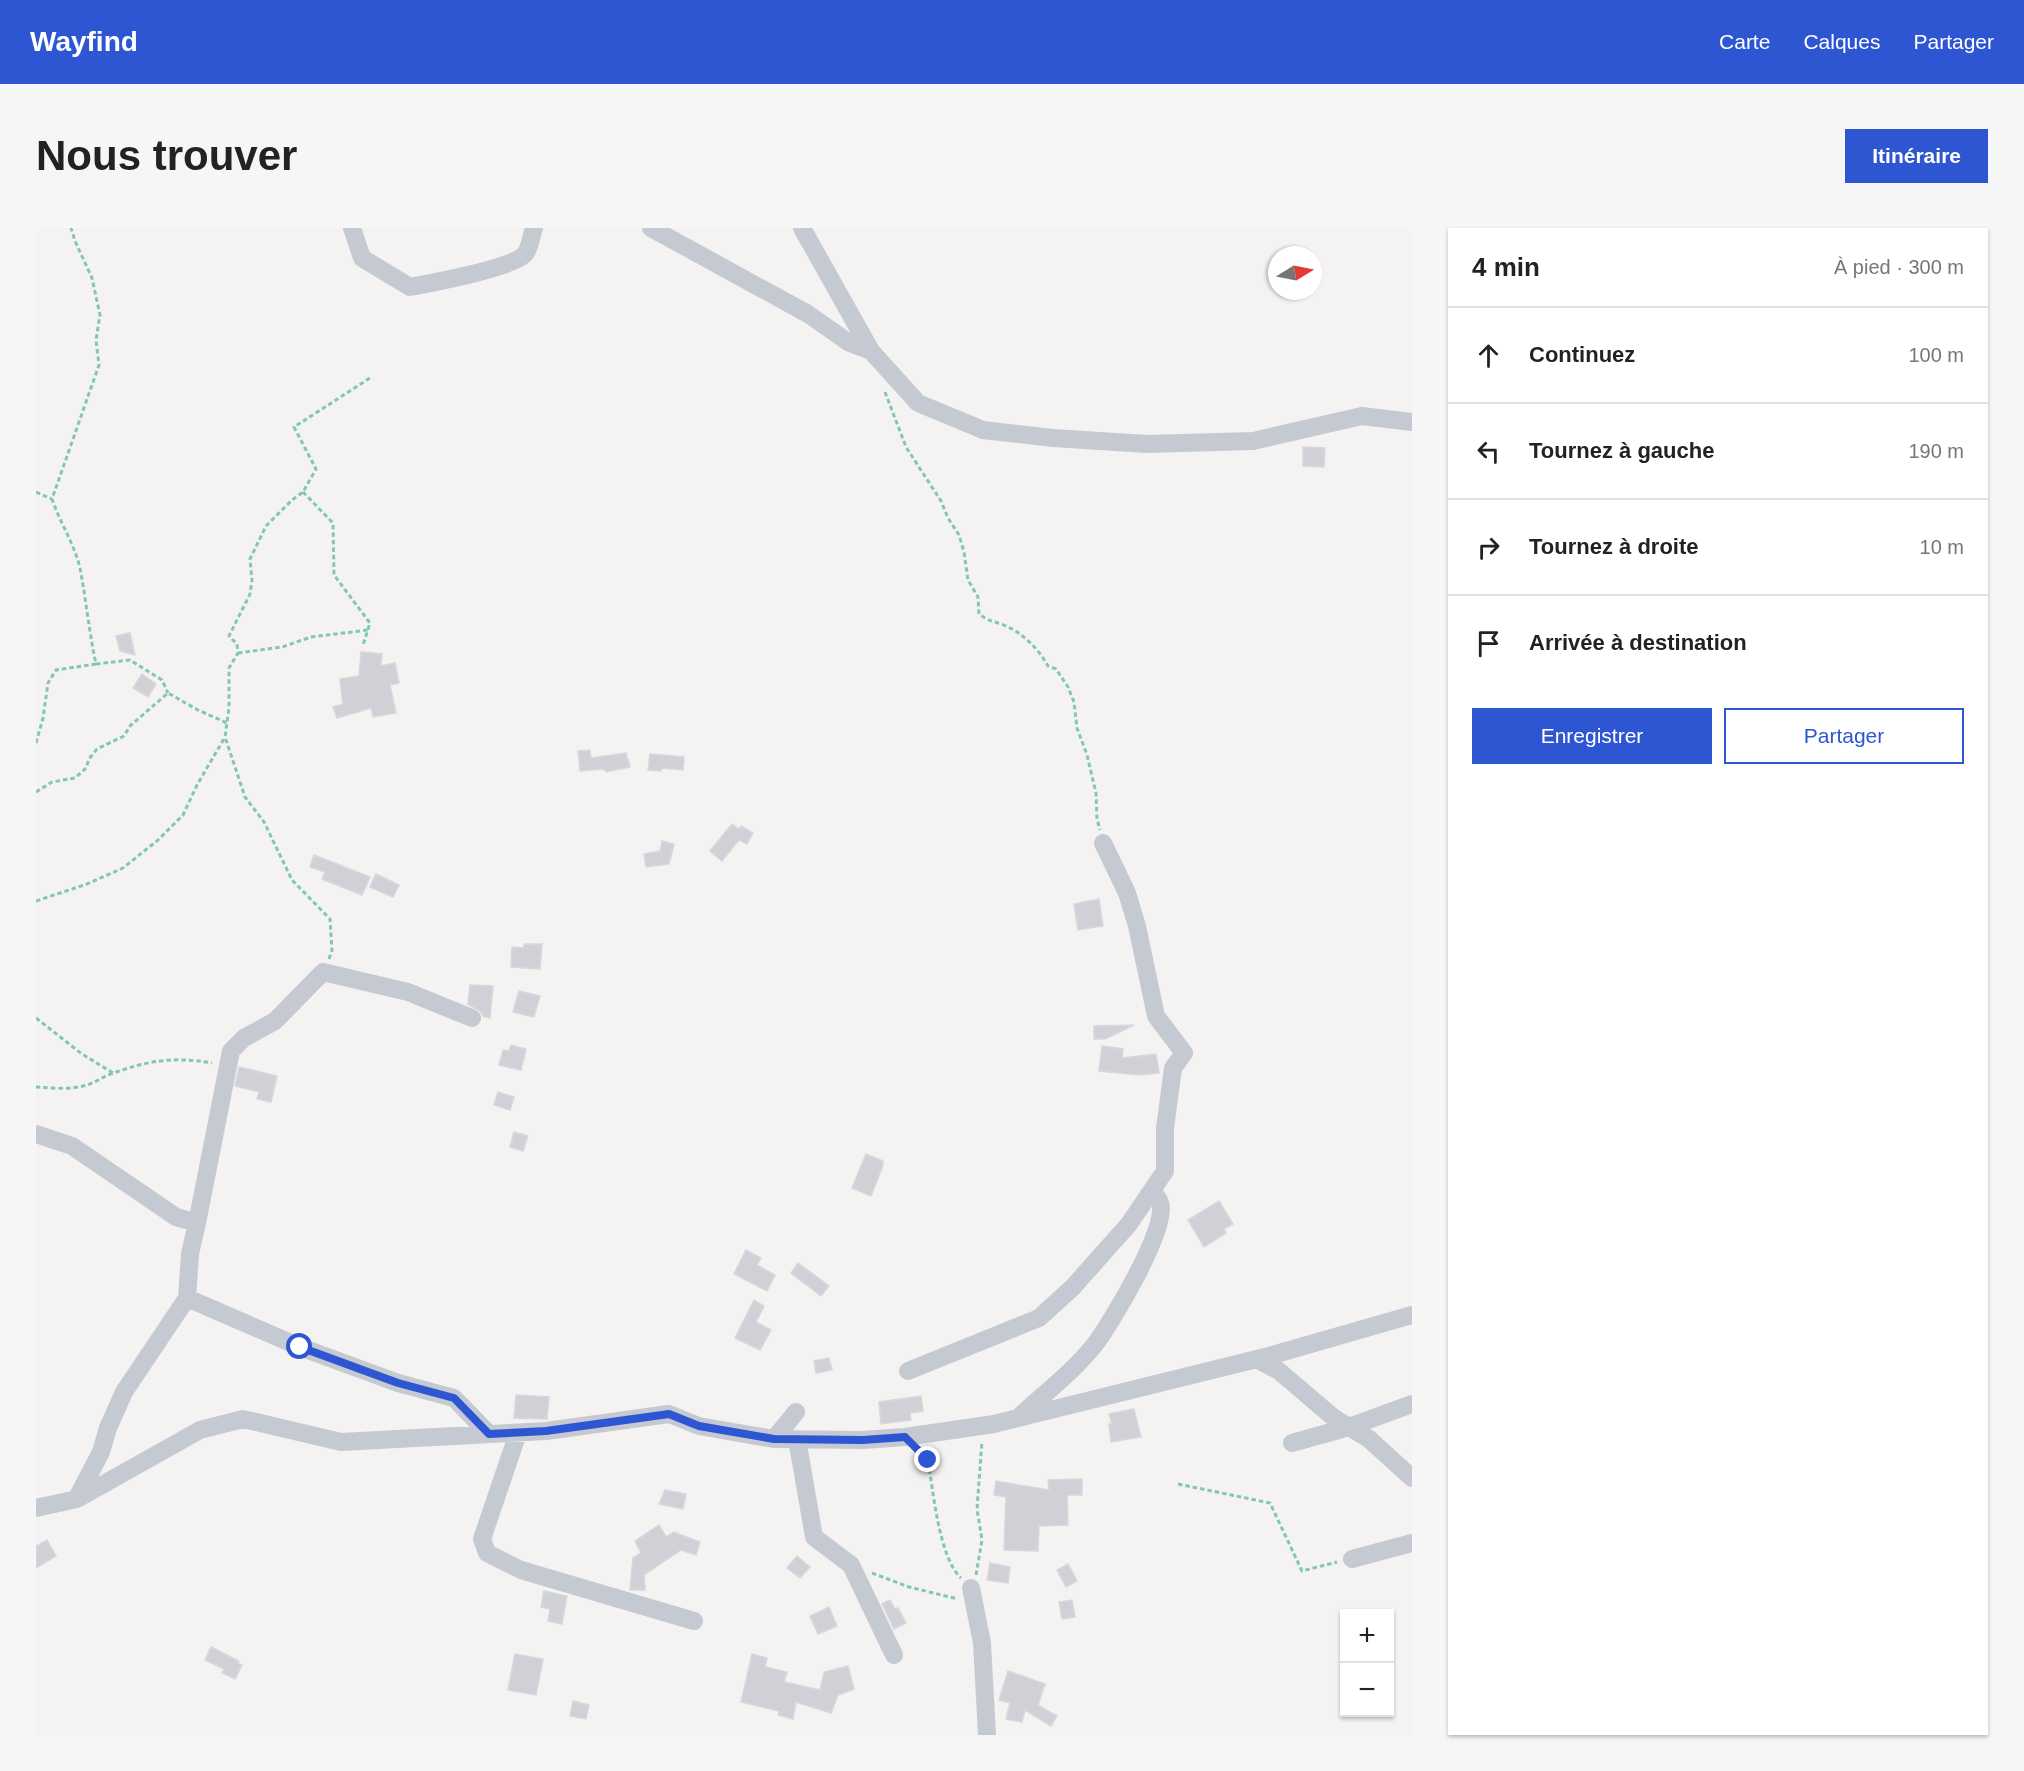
<!DOCTYPE html>
<html lang="fr">
<head>
<meta charset="utf-8">
<style>
  :root { --surface:#fff; --page:#f6f6f6; --text:#222; --muted:#767676; --line:#e0e0e0; --accent:#2e56d3 }
  body { margin:0; font-family:Helvetica,sans-serif; background:var(--page); color:var(--text) }
  .controls { position:absolute; right:18px; bottom:18px; display:grid; overflow:hidden; border-radius:0px; box-shadow:0 2px 4px #0004 }
  .controls button { width:54px; height:54px; display:grid; place-items:center; padding:0; border:0; border-bottom:2px solid var(--line); background:var(--surface); color:var(--text); font:30px sans-serif }
  .compass { position:absolute; left:1232px; top:18px; width:54px; height:54px; border-radius:50%; background:var(--surface); box-shadow:0 2px 4px #0004; rotate:80deg }
  .stop { position:absolute; width:18px; height:18px; margin:-14px; border:4px solid #2e56d3; border-radius:50%; background:#fff }
  .stop.end { background:#2e56d3; border-color:#fff; box-shadow:0 2px 6px #0008 }
  .list { margin:0; padding:0; list-style:none }
  h2 { display:flex; justify-content:space-between; align-items:center; height:78px; margin:0; padding:0 24px; font-size:26px }
  h2 small { font-size:20px; font-weight:400; color:var(--muted) }
  .list li { display:grid; grid-template-columns:39px 1fr auto; gap:18px; align-items:center; box-sizing:border-box; height:96px; padding:0 24px; border-top:2px solid var(--line) }
  .list b { display:block; font-size:22px; white-space:nowrap }
  .list em { font-size:20px; font-style:normal; color:var(--muted) }
  .actions { display:flex; gap:12px; padding:18px 24px }
  .actions a { flex:1; padding:14px 0; border:2px solid var(--accent); border-radius:0px; text-align:center; font-size:21px; color:var(--accent) }
  .actions .main { background:var(--accent); color:#fff }
  .icon { flex:none; width:33px; height:33px; fill:none; stroke:currentColor; stroke-width:2; stroke-linecap:round; stroke-linejoin:round }
  .map { position:relative; flex:none; width:1376px; height:1507px; overflow:hidden; border-radius:0px }
  header { display:flex; align-items:center; gap:36px; box-sizing:border-box; height:84px; padding:0 30px; background:var(--accent); color:#fff }
  header strong { font-size:28px }
  nav { display:flex; gap:33px; margin-inline-start:auto; font-size:21px }
  .intro { display:flex; align-items:center; justify-content:space-between; box-sizing:border-box; height:144px; padding:0 36px }
  h1 { margin:0; font-size:42px }
  .button { padding:15px 27px; border-radius:0px; background:var(--accent); color:#fff; font-size:21px; font-weight:700 }
  main { display:flex; gap:36px; padding:0 36px }
  aside { flex:1; background:var(--surface); border-radius:0px; box-shadow:0 2px 4px #0004 }
  .map>svg:first-child { display:block }
  .building { fill:#d0d1d6; stroke:#d7d7dd; stroke-width:1.5 }
  .lines { fill:none; stroke-linecap:round; stroke-linejoin:round }
  .path { stroke:#82c7b2; stroke-width:3; stroke-dasharray:4.5 3; stroke-linecap:butt }
  .minor { stroke:#c5cad2; stroke-width:18 }
  .route { stroke:#2e56d3; stroke-width:8 }
</style>
</head>
<body>
<header>
<strong>Wayfind</strong>
<nav><a>Carte</a><a>Calques</a><a>Partager</a></nav>
</header>
<div class="intro"><h1>Nous trouver</h1><a class="button">Itinéraire</a></div>
<main>
<div class="map">
<svg width="1376" height="1507" viewBox="0 0 1376 1507">
  <rect width="100%" height="100%" fill="#f4f3f2"/>
  <path class="building" d="M 1267,219 L 1289,220 L 1288,239 L 1267,238 Z
    M 94,405 L 99,427 L 84,423 L 80,408 Z
    M 325,424 L 346,426 L 345,438 L 359,435 L 363,455 L 354,457 L 360,485 L 337,489 L 335,480 L 301,490 L 297,479 L 307,476 L 304,451 L 323,448 Z
    M 106,446 L 120,456 L 112,469 L 97,460 Z
    M 554,522 L 555,530 L 590,525 L 594,539 L 570,544 L 569,542 L 566,541 L 544,543 L 542,523 Z
    M 614,526 L 648,529 L 647,542 L 626,540 L 625,543 L 612,542 Z
    M 696,596 L 703,601 L 705,598 L 717,605 L 711,616 L 703,612 L 686,633 L 674,623 Z
    M 626,613 L 638,616 L 633,636 L 610,639 L 608,626 L 624,623 Z
    M 278,627 L 334,649 L 326,667 L 286,651 L 289,644 L 274,639 Z
    M 340,646 L 363,657 L 357,669 L 334,659 Z
    M 1063,671 L 1067,698 L 1042,702 L 1038,676 Z
    M 488,716 L 506,716 L 504,741 L 475,739 L 476,719 L 488,720 Z
    M 434,757 L 457,758 L 454,790 L 447,788 L 444,783 L 432,776 Z
    M 483,763 L 504,768 L 498,789 L 477,784 Z
    M 1098,797 L 1069,811 L 1058,811 L 1058,798 Z
    M 475,817 L 490,821 L 485,842 L 463,837 L 467,822 L 473,823 Z
    M 1066,818 L 1087,821 L 1086,830 L 1120,826 L 1123,845 L 1104,847 L 1063,843 Z
    M 203,839 L 241,848 L 235,874 L 221,871 L 223,864 L 199,858 Z
    M 462,864 L 478,869 L 474,882 L 458,877 Z
    M 478,904 L 492,908 L 487,923 L 474,919 Z
    M 830,926 L 847,933 L 847,937 L 835,968 L 816,960 Z
    M 1183,973 L 1197,996 L 1188,1001 L 1190,1005 L 1168,1019 L 1152,992 Z
    M 710,1022 L 725,1030 L 721,1037 L 739,1047 L 731,1063 L 698,1046 Z
    M 762,1035 L 793,1058 L 785,1068 L 755,1045 Z
    M 718,1072 L 728,1078 L 720,1094 L 735,1102 L 724,1122 L 699,1110 Z
    M 793,1130 L 796,1142 L 780,1145 L 778,1133 Z
    M 480,1167 L 513,1169 L 511,1191 L 478,1190 Z
    M 885,1168 L 887,1183 L 874,1185 L 875,1192 L 845,1196 L 843,1174 Z
    M 1098,1181 L 1105,1209 L 1075,1214 L 1073,1196 L 1076,1196 L 1073,1186 Z
    M 1046,1251 L 1046,1267 L 1031,1267 L 1032,1297 L 1003,1298 L 1002,1323 L 968,1322 L 970,1269 L 958,1267 L 960,1253 L 1013,1262 L 1012,1252 Z
    M 629,1262 L 650,1266 L 647,1281 L 623,1276 Z
    M 623,1297 L 630,1309 L 638,1304 L 664,1314 L 660,1327 L 645,1322 L 608,1347 L 609,1362 L 594,1362 L 597,1330 L 605,1325 L 599,1313 Z
    M 11,1312 L 20,1328 L 0,1340 L 0,1318 Z
    M 761,1328 L 774,1339 L 764,1350 L 751,1340 Z
    M 954,1335 L 974,1339 L 972,1355 L 951,1352 Z
    M 1032,1336 L 1041,1353 L 1030,1359 L 1021,1342 Z
    M 508,1363 L 531,1368 L 526,1396 L 512,1393 L 514,1381 L 505,1379 Z
    M 854,1372 L 859,1381 L 862,1380 L 870,1395 L 858,1401 L 846,1376 Z
    M 1036,1372 L 1039,1389 L 1026,1391 L 1023,1374 Z
    M 793,1379 L 801,1398 L 782,1406 L 774,1388 Z
    M 175,1419 L 203,1433 L 202,1435 L 206,1437 L 199,1451 L 186,1445 L 188,1441 L 169,1432 Z
    M 479,1426 L 507,1431 L 500,1467 L 472,1462 Z
    M 716,1426 L 731,1430 L 729,1439 L 751,1444 L 748,1454 L 784,1462 L 788,1444 L 812,1438 L 818,1461 L 802,1467 L 795,1485 L 760,1474 L 757,1491 L 742,1487 L 743,1483 L 705,1474 Z
    M 972,1443 L 1009,1456 L 1002,1477 L 1021,1488 L 1015,1498 L 989,1482 L 986,1494 L 970,1491 L 974,1475 L 963,1472 Z
    M 537,1473 L 553,1477 L 550,1491 L 534,1488 Z"/>
  <g class="lines">
    <path class="path" d="M 849,164 L 870,219 L 905,273 L 912,290 L 923,307 L 928,324 L 932,352 L 942,369 L 943,386 C 954,394 954,392 965,396 C 985,403 1002,420 1012,438 L 1020,441 L 1032,459 L 1038,474 L 1041,500 L 1051,527 L 1060,565 L 1061,591 L 1064,602
      M 0,264 L 16,271
      M 267,264 L 297,295 L 298,347 L 334,395 L 327,417
      M 202,425 L 246,419 L 275,409 L 332,402
      M 60,436 L 94,432 L 126,452 L 132,465
      M 0,515 L 7,490 L 12,455 L 20,442 L 60,436 C 53,404 50,371 44,340 C 38,315 24,295 16,271 L 63,137 L 60,112 L 64,87 L 56,50 L 39,13 L 35,0
      M 0,564 L 16,554 L 39,550 L 50,540 L 53,531 L 61,521 L 88,508 L 94,498 L 132,465 L 162,482 L 191,495
      M 0,673 L 51,656 L 87,640 L 122,612 L 147,587 L 161,557 L 189,509
      M 293,731 L 296,722 L 294,691 L 256,652 L 228,594 L 209,569 L 189,509 L 193,480 L 193,440 L 202,425 L 201,416 L 193,408 L 214,366 L 216,352 L 214,331 L 230,298 L 256,272 L 267,264 L 280,241 L 258,199 L 334,150
      M 0,790 L 46,826 L 77,845
      M 0,859 C 16,860 35,862 51,857 C 58,855 65,850 72,847 C 110,833 136,828 176,835
      M 883,1223 L 892,1232 C 897,1262 903,1330 925,1350
      M 1142,1256 L 1234,1275 L 1266,1343 L 1301,1334
      M 836,1345 L 873,1359 L 922,1371
      M 940,1347 L 946,1312 L 941,1281 L 946,1213"/>
    <path class="minor" d="M 316,0 L 326,30 L 374,59 C 395,55 477,40 489,26 C 494,20 495,8 498,0
      M 615,0 L 772,86 L 812,114 L 835,123 L 882,175 L 947,202 L 1017,210 L 1111,216 L 1217,213 L 1326,188 L 1376,194
      M 766,0 L 835,123
      M 0,906 L 36,918 L 140,989 L 161,995 L 154,1026 L 151,1070 L 264,1119 L 362,1155 L 418,1170 L 453,1206
      M 161,995 L 195,823 L 208,810 L 239,793 L 287,744 L 372,764 L 436,790
      M 1220,1131 L 1243,1143 L 1298,1190 L 1333,1211 L 1376,1250
      M 872,1143 L 1003,1090 L 1037,1059 L 1093,996 L 1129,943 L 1129,900 L 1137,840 L 1148,825 L 1120,788 L 1101,698 L 1091,665 L 1067,615
      M 984,1188 C 1009,1165 1039,1142 1060,1115 C 1076,1093 1133,999 1124,975 C 1123,971 1119,967 1117,964
      M 482,1205 L 446,1311 L 451,1325 L 485,1342 L 658,1393
      M 738,1211 L 760,1184
      M 761,1211 L 778,1309 L 815,1337 L 858,1427
      M 1256,1215 L 1313,1199 L 1376,1176
      M 41,1270 L 65,1224 L 72,1200 L 88,1164 L 151,1070
      M 0,1280 L 41,1271 L 164,1202 L 207,1191 L 305,1214 L 510,1203 L 633,1186 L 663,1198 L 738,1211 L 827,1212 L 869,1209 L 958,1196 L 1233,1128 L 1376,1087
      M 1316,1331 L 1376,1315
      M 935,1360 L 946,1415 L 951,1507"/>
  </g>
  <g class="lines">
    <path class="route" d="M 264,1119 L 362,1155 L 418,1170 L 453,1206 L 510,1203 L 633,1186 L 663,1198 L 738,1211 L 827,1212 L 869,1209 L 892,1232"/>
  </g>
</svg>
<div class="controls">
<button>+</button>
<button>−</button>
</div>
<svg class="compass" viewBox="-18 -18 36 36"><path d="M0-13l5 13h-10z" fill="#e53935"/><path d="M0 13l5-13h-10z" fill="#767676"/></svg>
<div class="stop" style="left:264px;top:1119px"></div>
<div class="stop end" style="left:892px;top:1232px"></div>
</div>
<aside>
<h2>4 min<small>À pied · 300 m</small></h2>
<ul class="list">
<li><svg class="icon" aria-label="ahead" viewBox="0 0 24 24"><path d="M12 20V5M6 11l6-6 6 6"/></svg><div><b>Continuez</b></div><em>100 m</em></li>
<li><svg class="icon" aria-label="left" viewBox="0 0 24 24"><path d="M17 20v-9H6M10 6l-5 5 5 5"/></svg><div><b>Tournez à gauche</b></div><em>190 m</em></li>
<li><svg class="icon" aria-label="right" viewBox="0 0 24 24"><path d="M7 20v-9h11M14 6l5 5-5 5"/></svg><div><b>Tournez à droite</b></div><em>10 m</em></li>
<li><svg class="icon" aria-label="arrive" viewBox="0 0 24 24"><path d="M6 21V4h12l-3 4 3 4H6"/></svg><div><b>Arrivée à destination</b></div></li>
</ul>
<div class="actions"><a class="main">Enregistrer</a><a>Partager</a></div>
</aside>
</main>
</body>
</html>
